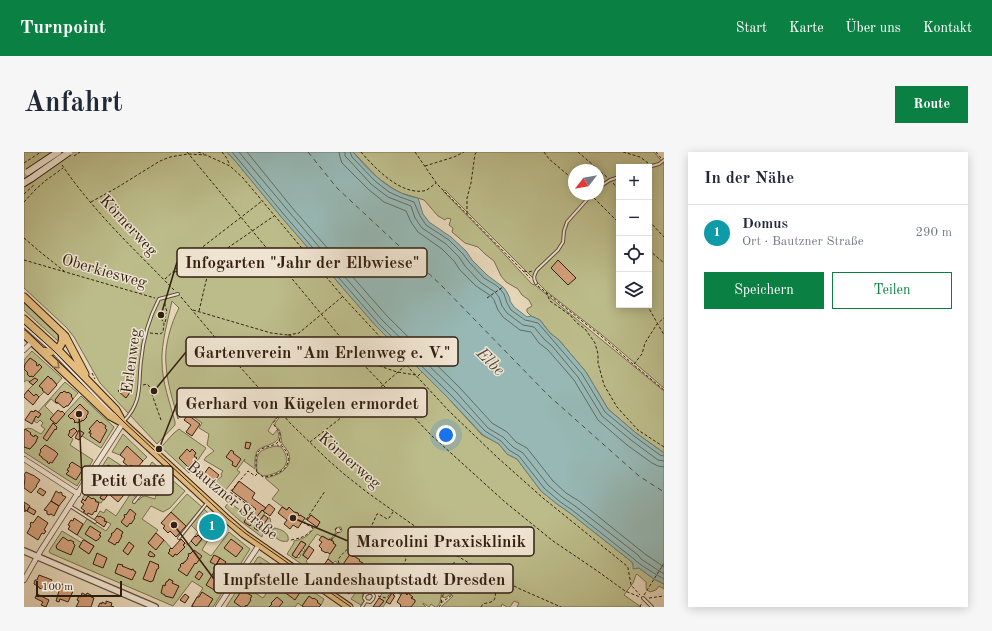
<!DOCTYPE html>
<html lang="de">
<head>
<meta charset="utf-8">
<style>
  :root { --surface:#fff; --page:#f6f6f7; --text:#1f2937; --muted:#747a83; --line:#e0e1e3; --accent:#0b8043 }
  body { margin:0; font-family:"Old Standard TT",serif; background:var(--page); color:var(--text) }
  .controls { position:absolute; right:12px; top:12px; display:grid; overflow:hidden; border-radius:0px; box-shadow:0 2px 10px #0003 }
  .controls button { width:36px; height:36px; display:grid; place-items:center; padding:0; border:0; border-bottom:1px solid var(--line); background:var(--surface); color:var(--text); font:20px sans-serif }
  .compass { position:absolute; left:544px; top:12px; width:36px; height:36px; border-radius:50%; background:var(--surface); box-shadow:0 2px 10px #0003; rotate:239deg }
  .scale { position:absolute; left:12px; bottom:10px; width:86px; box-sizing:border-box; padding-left:4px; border:2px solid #331f10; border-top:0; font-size:11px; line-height:14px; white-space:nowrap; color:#331f10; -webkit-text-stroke:3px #efe4d1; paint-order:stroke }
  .you { position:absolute; left:422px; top:283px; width:14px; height:14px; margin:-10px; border:3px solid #fff; border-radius:50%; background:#1a73e8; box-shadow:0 0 0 6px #1a73e833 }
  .badge { display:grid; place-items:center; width:26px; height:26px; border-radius:50%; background:var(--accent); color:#fff; font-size:13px; font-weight:700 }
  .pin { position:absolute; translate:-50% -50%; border:2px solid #fff; box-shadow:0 1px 4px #0006 }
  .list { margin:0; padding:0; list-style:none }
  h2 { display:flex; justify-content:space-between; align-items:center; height:52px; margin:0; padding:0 16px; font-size:17px }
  h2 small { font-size:13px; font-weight:400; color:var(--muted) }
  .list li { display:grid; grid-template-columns:26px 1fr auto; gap:12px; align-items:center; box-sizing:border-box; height:56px; padding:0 16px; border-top:1px solid var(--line) }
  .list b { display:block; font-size:15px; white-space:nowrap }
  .list p { margin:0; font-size:13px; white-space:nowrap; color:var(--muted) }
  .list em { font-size:13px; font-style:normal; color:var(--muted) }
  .actions { display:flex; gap:8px; padding:12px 16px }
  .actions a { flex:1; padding:9px 0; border:1px solid var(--accent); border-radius:0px; text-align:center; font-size:14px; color:var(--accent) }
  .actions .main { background:var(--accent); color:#fff }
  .icon { flex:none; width:22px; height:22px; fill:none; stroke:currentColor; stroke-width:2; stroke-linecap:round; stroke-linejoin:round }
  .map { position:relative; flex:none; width:640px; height:455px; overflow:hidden; border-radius:0px }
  header { display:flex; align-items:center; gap:24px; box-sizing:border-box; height:56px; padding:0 20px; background:var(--accent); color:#fff }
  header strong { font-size:19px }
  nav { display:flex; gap:22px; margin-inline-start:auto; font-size:14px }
  .intro { display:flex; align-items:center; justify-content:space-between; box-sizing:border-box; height:96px; padding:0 24px }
  h1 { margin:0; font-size:28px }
  .button { padding:10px 18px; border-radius:0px; background:var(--accent); color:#fff; font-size:14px; font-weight:700 }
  main { display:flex; gap:24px; padding:0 24px }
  aside { flex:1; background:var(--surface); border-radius:0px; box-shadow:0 2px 10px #0003 }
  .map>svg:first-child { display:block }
  .green { fill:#bcbc8a; stroke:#786e4d; fill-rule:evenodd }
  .water { fill:#97b8b4; stroke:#6f7b72 }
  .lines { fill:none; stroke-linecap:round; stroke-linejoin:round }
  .shore { stroke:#656c62; stroke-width:1 }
  .ferry { stroke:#514d41; stroke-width:1; stroke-dasharray:5 4; stroke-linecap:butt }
  .building { fill:#d29e78; stroke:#331f10 }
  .service-casing { stroke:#604d3a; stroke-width:4 }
  .minor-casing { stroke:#604d3a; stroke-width:6 }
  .tertiary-casing { stroke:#604d3a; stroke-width:8 }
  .secondary-casing { stroke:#331f10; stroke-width:8 }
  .primary-casing { stroke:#331f10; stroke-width:9 }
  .path { stroke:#331f10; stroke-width:1; stroke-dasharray:3 2; stroke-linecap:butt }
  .service { stroke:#efe4d1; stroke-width:2 }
  .minor { stroke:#efe4d1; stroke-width:4.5 }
  .tertiary { stroke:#efe4d1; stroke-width:5.5 }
  .secondary { stroke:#efe4d1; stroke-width:6 }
  .primary { stroke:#e3bb7c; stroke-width:7 }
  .tram { stroke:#331f10; stroke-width:1 }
  .secondary-bridge-casing { stroke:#331f10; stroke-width:8; stroke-linecap:butt }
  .path-bridge { stroke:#331f10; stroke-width:1; stroke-dasharray:3 2; stroke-linecap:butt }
  .secondary-bridge { stroke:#efe4d1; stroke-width:6 }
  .oneway { stroke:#8b6d46 }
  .labels { text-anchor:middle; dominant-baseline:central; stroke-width:3; stroke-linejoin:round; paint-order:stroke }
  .street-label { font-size:16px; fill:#331f10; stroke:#efe4d1 }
  .water-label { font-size:17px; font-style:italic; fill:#514d41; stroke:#efe4d1 }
  .leader { fill:none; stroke:#331f10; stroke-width:1.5 }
  .callout-dot { fill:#331f10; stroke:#efe4d1; stroke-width:1.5 }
  .callout { fill:#efe4d1; stroke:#331f10; stroke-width:1.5 }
  .callout-label { font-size:17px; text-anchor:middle; font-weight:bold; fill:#331f10 }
</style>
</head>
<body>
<header>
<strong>Turnpoint</strong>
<nav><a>Start</a><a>Karte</a><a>Über uns</a><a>Kontakt</a></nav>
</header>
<div class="intro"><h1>Anfahrt</h1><a class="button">Route</a></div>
<main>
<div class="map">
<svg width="640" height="455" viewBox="0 0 640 455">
  <rect width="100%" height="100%" fill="#e6d6b8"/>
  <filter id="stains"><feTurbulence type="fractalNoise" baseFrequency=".005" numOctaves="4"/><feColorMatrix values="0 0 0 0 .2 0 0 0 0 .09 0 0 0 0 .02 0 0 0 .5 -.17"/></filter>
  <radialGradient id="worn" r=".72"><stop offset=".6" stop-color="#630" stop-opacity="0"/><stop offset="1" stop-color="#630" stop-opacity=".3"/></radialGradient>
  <path class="green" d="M 0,0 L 203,0 L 213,11 L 259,67 L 352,174 L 425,247 L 458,283 L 475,292 L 483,302 L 493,307 L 517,339 L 533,352 L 546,361 L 608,410 L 611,416 L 615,416 L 630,427 L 640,432 L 640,437 L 635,434 L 632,438 L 626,440 C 620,436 623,436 622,430 L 613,422 L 612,423 L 609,431 L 600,443 L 617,455 L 493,455 L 495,451 L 490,449 L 486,455 L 483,455 L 478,452 L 477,455 L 417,455 L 429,444 L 427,442 L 421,446 L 419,445 L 420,439 L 424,430 L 422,429 L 418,438 L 416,451 L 413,455 L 411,455 L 407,452 L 405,455 L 399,451 L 399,452 L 402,455 L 387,455 L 387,446 L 388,445 L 384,442 L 383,443 L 377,443 L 370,438 L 359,455 L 355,455 L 360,449 L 355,446 L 366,430 L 353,421 L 345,432 L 343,431 L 338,439 L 339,442 L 338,444 L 340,449 L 337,453 L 327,447 L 337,433 L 335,432 L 338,428 L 311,409 L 309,411 L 304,407 L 306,402 L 312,393 L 309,391 L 310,390 L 308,388 L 313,381 L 317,380 L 318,379 L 317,375 L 315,375 L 311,377 L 312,380 L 307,387 L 305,387 L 305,388 L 299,384 L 298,385 L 293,382 L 278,403 L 284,407 L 282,409 L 285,414 L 283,416 L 263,402 L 270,391 L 270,389 C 282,386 284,384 292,374 L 293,375 L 296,370 L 287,363 L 283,368 L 276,363 L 275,364 L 274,361 L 270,360 L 265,355 L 263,358 L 248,347 L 255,338 L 241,326 C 253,324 269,317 265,302 C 264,298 260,295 258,291 C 256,284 258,278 251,274 L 251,271 L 255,266 L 254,264 L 249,270 L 244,279 L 249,283 L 253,278 C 261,292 241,292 234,298 C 230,303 231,311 231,317 L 220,309 L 221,307 L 213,318 L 216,320 L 197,344 L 186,334 L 198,324 L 197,322 L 199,319 L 180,308 L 182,305 L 190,299 L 183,293 L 185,282 L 175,276 L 178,271 L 160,258 L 154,267 C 149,249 143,231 142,212 C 140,195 147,171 155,156 L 148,149 C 144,168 137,192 138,210 C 138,230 146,251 151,270 L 151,273 L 133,292 L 76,231 L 50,185 L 42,175 L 0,136 ZM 278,389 L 282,392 L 279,396 L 281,398 L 280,400 L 278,398 L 275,402 L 277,403 L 275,406 L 273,405 L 272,406 L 268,402 Z
    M 329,0 L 630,0 L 640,12 L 640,236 L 578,183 L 522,139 L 421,38 L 419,39 L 469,90 L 508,132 L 511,133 L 640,239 L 640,301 L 612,281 L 584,257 L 562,220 L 535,188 L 526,181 L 516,168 L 507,164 L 503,160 L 503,157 L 508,154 L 505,148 L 498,143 L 494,137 L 482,130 L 477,124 L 470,109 L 461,102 L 454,95 L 441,91 L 428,80 L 429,76 L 425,73 L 427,67 L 423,66 L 421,68 L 414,64 L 400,48 L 377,41 L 368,36 L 354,26 ZM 595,15 L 625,15 L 625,153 L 595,153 ZM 550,18 L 574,18 L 574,42 L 550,42 Z
    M 0,150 L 32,180 L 34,183 L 34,189 L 0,158 Z
    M 8,199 L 38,226 L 33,232 L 24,224 L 15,234 L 21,239 L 15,245 L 12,242 L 10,244 L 4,238 L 9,233 L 3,228 L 0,230 L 0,208 Z
    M 41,230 L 54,241 L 49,247 L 40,239 L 31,248 L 34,251 L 33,252 L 27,247 L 21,254 L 30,263 L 26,267 L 31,272 L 57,244 L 90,275 L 77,296 L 58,284 L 50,276 L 44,283 L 49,287 L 46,293 L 69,308 L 53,334 L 0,300 L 0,295 L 6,297 L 12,290 L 12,289 L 14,285 L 11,283 L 10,285 L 1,277 C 7,274 12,280 17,282 L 21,277 L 17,274 L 19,271 L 16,268 L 13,271 L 10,269 L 11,267 L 10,266 L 12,264 L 14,266 L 17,262 L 14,260 Z
    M 155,277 L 182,296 L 165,321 L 137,295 L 150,281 Z
    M 99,282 L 123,305 L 119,309 L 103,295 L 96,303 L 88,300 Z
    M 252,294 L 257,295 C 271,312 257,322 239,324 L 233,320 C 232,301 233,298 252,294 Z
    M 84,305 L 98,314 L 104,320 L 83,344 L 79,341 L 76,346 L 79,348 L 77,351 L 64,345 L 61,349 L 58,347 Z
    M 128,310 L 144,323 L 140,327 L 130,319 L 128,319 L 121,326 L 119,324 Z
    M 147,327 L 161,339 L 146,356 L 139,360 L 127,354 L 118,367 L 134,378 L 124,391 L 132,397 L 140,388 L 147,396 L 149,405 L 151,402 L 153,403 L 161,391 L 164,393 L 167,389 L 173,394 L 178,387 L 174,383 L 172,385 L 171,384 L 174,380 L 167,373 L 180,357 L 201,377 L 199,380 L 188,370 L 178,382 L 184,388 L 178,398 L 187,404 L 205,380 L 226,397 L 189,455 L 167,455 L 179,436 L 168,429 L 149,454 L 26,401 L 25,399 L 38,379 L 58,391 L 55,395 L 65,402 L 70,394 L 53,383 L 63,367 L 82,379 L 87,372 L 73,364 L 76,359 L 80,361 L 82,357 L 92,364 L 107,341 L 115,348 L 118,345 L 121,344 L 131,347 L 132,343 L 135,343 Z
    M 163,342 L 178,355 L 162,374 L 147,360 Z
    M 205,350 L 224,364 L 220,370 L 226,374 L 238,358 L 241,361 L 230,376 L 234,379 L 244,366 L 246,366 L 247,372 C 243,375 239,379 238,385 L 215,368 L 201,355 Z
    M 250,376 C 257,377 266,381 264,389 C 257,391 250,386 248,379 Z
    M 234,405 L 236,405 L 300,447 L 297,453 L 285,445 L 278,454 L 274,451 L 271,455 L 202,455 L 217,432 L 239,446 L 248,433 L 244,430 L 250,420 L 236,411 L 229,420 L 235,424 L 232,428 L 223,422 Z"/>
  <path class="water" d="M 203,0 L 329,0 C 346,20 367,42 394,46 L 399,62 L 405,70 L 427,85 L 442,99 L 448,108 L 463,123 L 479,135 L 483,140 L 486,147 L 486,149 L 490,155 L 503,165 L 507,164 L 516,168 L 526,181 L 535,188 L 562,220 L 584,257 L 612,281 L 640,301 L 640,432 L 630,427 L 615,416 L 609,417 L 609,412 L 608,410 L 546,361 L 533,352 L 517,339 L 493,307 L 483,302 L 475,292 L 459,283 L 425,247 L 352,174 L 259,67 L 213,11 Z"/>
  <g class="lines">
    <path class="shore" d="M 208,0 L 262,65 L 355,172 L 428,244 L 461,279 L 477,289 L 485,298 L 495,304 L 520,336 L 535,349 L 548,358 L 610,407 C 614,412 633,423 640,427
      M 215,0 L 266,61 L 358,168 L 432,240 L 464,276 L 479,285 L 489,295 L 499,301 L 524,333 L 538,345 L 551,354 L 614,403 L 617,407 L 640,422
      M 223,0 L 270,58 L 363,164 L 436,236 L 468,271 L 483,280 L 492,290 L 503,296 L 529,329 L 542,341 L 555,349 L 621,402 L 640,415
      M 315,0 L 316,5 L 318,11 L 344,37 L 360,50 L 382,59 L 387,70 L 394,80 L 418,97 L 430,109 L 436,118 L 452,134 L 467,144 L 470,148 L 474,158 L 479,165 L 496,178 L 507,180 L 515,191 L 524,198 L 550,228 L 574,268 L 603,293 L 628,311 L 634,314 L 640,315
      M 321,0 L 321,4 L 324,7 L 347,32 L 356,39 L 364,45 L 387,54 L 391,66 L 398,76 L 422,92 L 435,105 L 441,114 L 456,130 L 471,140 L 475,145 L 478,154 L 483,161 L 499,173 L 510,175 L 520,187 L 528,194 L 554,225 L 578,264 L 607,288 L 634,308 L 640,309
      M 326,0 L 328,5 L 351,29 L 365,40 L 376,45 L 390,50 L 396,64 L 402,73 L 425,88 L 439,102 L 445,110 L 460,126 L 473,134 L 477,138 L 480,142 L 483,151 L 487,158 L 501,168 L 506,169 L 514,171 L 558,222 L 581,260 L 610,284 L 636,303 L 640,304"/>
    <path class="ferry" d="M 284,0 L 313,36 L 417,133 L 524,243 L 615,324 L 640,340
      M 637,416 L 640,411"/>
  </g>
  <path class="building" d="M 534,108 L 552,126 L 544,133 L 527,116 Z
    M 6,206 L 12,210 L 13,212 L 12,213 L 14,214 L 15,212 L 18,215 L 9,225 L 7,224 L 6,225 L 3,222 L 4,221 L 0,217 L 1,212 Z
    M 24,224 L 27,227 L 27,226 L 33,233 L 24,243 L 18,238 L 19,237 L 15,234 Z
    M 11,226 L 14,228 L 9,233 L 5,230 Z
    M 100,233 L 107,239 L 102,246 L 94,239 Z
    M 4,238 L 10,244 L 12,242 L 15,245 L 9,253 L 0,245 L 0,243 Z
    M 40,239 L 43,241 L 44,240 L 48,243 L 47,244 L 49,247 L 44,254 L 42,254 L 40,256 L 33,250 L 32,251 L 31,248 L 37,240 L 38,241 Z
    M 56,252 L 63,259 L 64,259 L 64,262 L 62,264 L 63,265 L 59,269 L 58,268 L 57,270 L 55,269 L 54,271 L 52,270 L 51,271 L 50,270 L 51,269 L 48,266 L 47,267 L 44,264 Z
    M 11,258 L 17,262 L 14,266 L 12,264 L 8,272 L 1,268 L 7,259 L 10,260 Z
    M 34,258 L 37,260 L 38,259 L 41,262 L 32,272 L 26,267 Z
    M 164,263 L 176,272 L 168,284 L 162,280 L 167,273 L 160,268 Z
    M 73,268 L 76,271 L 77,270 L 82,274 L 81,276 L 83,278 L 78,287 L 76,291 L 66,284 L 67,282 L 67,281 L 65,281 L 65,280 L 67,279 L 65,277 Z
    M 29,271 L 33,275 L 32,278 L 31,277 L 23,289 L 19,286 Z
    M 50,276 L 53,279 L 47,286 L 44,283 L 46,280 L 45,279 Z
    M 1,277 L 7,281 L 6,282 L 10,285 L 11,283 L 14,285 L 12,289 L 12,290 L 6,297 L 0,295 L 0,279 Z
    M 55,278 L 60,281 L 55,288 L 51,286 Z
    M 222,290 L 227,291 L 225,297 L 221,296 Z
    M 21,293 L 23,294 L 31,299 L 34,302 L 28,311 L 26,310 L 25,312 L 23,310 L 24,310 L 18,306 L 18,305 L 15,303 L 17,299 L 16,298 Z
    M 103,294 L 119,309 L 112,317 L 107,313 L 105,315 L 99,310 L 101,307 L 96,303 Z
    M 163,297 L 166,300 L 168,297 L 172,301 L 170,304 L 173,306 L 164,315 L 155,306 Z
    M 207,298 L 210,300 L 209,301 L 217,307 L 212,315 L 208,313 L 209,310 L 202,305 Z
    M 48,310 L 59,317 L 52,328 L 42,322 L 45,319 L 43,318 L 46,314 L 45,313 Z
    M 84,313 L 95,319 L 91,324 L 93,325 L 90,330 L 88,329 L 86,333 L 76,326 L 79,322 L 78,321 L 80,317 L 81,318 Z
    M 185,315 L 195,323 L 192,327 L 185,333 L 177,326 Z
    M 2,320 L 8,323 L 9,323 L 16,328 L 12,334 L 13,334 L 7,341 L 0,336 L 1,325 L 0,323 Z
    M 102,325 L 110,331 L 94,350 L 86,343 Z
    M 215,329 L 231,341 L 228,346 L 242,356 L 239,359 L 238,358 L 231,367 L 226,364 L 232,357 L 208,339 Z
    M 16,336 L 22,340 L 19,344 L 13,340 Z
    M 32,339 L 35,341 L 37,340 L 38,341 L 38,343 L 42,345 L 35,354 L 27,349 Z
    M 79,341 L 83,344 L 80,348 L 76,346 Z
    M 64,344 L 68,347 L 69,346 L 72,348 L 71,349 L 75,351 L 72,360 L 71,359 L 68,363 L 64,361 L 63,363 L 59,360 L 61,359 L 57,356 L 60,352 L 57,350 L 59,347 L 61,349 Z
    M 27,349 L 35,354 L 30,364 L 27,362 L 25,363 L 23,362 L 23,359 L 20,358 Z
    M 0,350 L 6,354 L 3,359 L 1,358 L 1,360 Z
    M 245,352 L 251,357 L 246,364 L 239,359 Z
    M 5,355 L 12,359 L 10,363 L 3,359 Z
    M 258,355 L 263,358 L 265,355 L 270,360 L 274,361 L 275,364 L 276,363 L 281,366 L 274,376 L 269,373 L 266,377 L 260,372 L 263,368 L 254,361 Z
    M 106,357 L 112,362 L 110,365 L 111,366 L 107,372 L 106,371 L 103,375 L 97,370 L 101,365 L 100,364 L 101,362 L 102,363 Z
    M 147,360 L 162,374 L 152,385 L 146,379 L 144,381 L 139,376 L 141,374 L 137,371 Z
    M 240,363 L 244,366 L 235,379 L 230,376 Z
    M 287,363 L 296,370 L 293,375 L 283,368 Z
    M 14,364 L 24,371 L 20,378 L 22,379 L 20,382 L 18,381 L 14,388 L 3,381 L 7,374 L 6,373 L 7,370 L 9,371 Z
    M 73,364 L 75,365 L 76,364 L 81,367 L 80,369 L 83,370 L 80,375 L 70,368 Z
    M 224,364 L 226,365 L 226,364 L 231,367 L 226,374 L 220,370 Z
    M 50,366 L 59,372 L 53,383 L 44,377 L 46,374 L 44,373 L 47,368 L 49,369 Z
    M 188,370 L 199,380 L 192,388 L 188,383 L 184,388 L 178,382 Z
    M 66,374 L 77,381 L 75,383 L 77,384 L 74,388 L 73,388 L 72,389 L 61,382 Z
    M 93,376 L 99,380 L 97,384 L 98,384 L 94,391 L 93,390 L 91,393 L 84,389 L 88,383 L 87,382 L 88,381 L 89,381 Z
    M 132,381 L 140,388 L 132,398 L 124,391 Z
    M 174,383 L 178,387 L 172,394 L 167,389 L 171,384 L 172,385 Z
    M 298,384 L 305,388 L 305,387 L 310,390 L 309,391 L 312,393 L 306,402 L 303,400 L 302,401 L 297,398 L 298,397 L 295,394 L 298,390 L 295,388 Z
    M 39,385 L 45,389 L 46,388 L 50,390 L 49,391 L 51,393 L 47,403 L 33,397 L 32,394 Z
    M 157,387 L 161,391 L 159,393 L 161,395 L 153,403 L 151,402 L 149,405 L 144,401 L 146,399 L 145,398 L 147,396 L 148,397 Z
    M 207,387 L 219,396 L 212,405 L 200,396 Z
    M 59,388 L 60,388 L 70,394 L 65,402 L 55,395 Z
    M 277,389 L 282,392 L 272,406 L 268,403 Z
    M 105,390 L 110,394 L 104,403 L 99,399 Z
    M 285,394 L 290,398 L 284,407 L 279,403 Z
    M 170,398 L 178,404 L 172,412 L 171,411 L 163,424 L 154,418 L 157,414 L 156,413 L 158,411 L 159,412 L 160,410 L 161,410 L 164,406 L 163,406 L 165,404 L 164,403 L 165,401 L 166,402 Z
    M 126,399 L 131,403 L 130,405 L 128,404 L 127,405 L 124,403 Z
    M 73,401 L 83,406 L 79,416 L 69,412 Z
    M 326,402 L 329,405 L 330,404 L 336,408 L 335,409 L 339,411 L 331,423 L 318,414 Z
    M 190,403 L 196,406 L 192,413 L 186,410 Z
    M 196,406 L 202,410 L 197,417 L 192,413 Z
    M 304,407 L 309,411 L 303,420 L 298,416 Z
    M 126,409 L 135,413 L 134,414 L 135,415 L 134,417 L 133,417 L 129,429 L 128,429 L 127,430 L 119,427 Z
    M 236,411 L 250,420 L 244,430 L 229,420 Z
    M 94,412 L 99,413 L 98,414 L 108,418 L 108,417 L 110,418 L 110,419 L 112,420 L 108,428 L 91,421 Z
    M 175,419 L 179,422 L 175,428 L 171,425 Z
    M 190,420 L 199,425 L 200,427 L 198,430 L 199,431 L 196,436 L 194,435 L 192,439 L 182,433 Z
    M 15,423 L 28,428 L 23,438 L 19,436 L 18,437 L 15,436 L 15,435 L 10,432 L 11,428 L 13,428 Z
    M 145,427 L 149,429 L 148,431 L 155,434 L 149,446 L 141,444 L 141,443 L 137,441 L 139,433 L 141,434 L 142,430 L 144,429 Z
    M 328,427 L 333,430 L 325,442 L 320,439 Z
    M 265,431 L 277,439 L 271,448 L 259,439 Z
    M 38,432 L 50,437 L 44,450 L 36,447 L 35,450 L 32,449 L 35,439 L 34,439 Z
    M 218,438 L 228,444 L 226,447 L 227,448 L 223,454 L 222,453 L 221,455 L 217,455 L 210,450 Z
    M 370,438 L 372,439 L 369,443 L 371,444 L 366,452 L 362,450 Z
    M 178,440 L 189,447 L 184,455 L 170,455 L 168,454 L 173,445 L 175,445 Z
    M 380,440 L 383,443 L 384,441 L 389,445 L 387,446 L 391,448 L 391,450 L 387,455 L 377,455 L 376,454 L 377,453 L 373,450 L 378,441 Z
    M 58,441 L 62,443 L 63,441 L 67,443 L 67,445 L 70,446 L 67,455 L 52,455 L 55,449 L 53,448 L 55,444 L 57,445 Z
    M 13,442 L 25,448 L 22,455 L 17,453 L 19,450 L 11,446 Z
    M 161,442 L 165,445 L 161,451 L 156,448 Z
    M 285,444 L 289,447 L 290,446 L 294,449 L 293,450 L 297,453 L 295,455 L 280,455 L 278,454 Z
    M 253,445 L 259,450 L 255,455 L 245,455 L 248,452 L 247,451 Z
    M 355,446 L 360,449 L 355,455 L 349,455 Z
    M 82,449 L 88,451 L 87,454 L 90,455 L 74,455 L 76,451 L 78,452 L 78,450 L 82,452 Z"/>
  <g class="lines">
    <defs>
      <path id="service" d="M 624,15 L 635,12 L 640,8
        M 574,36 L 586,28 L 595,25
        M 512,131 C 509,126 510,123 513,118 L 534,98 L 539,90 L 540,79 L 543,70 L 568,42
        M 0,174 L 26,197
        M 29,200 L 90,263
        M 100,269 C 119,249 114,233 117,209 C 119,187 125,166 135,147 L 154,142
        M 110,350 L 119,339 C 124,338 129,340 134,338 L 141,329 L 149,320
        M 46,354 L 71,370
        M 155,386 L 183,351
        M 309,442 L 318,427
        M 619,446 L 628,455
        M 338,455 L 342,449 L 346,450 L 349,447 L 350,444 L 348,441 L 344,441 L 341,443 L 340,446 L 342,449"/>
      <path id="minor" d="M 0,198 L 8,190
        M 0,307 L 54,342
        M 0,428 L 17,398 L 99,271
        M 194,455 L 235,393"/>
      <path id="tertiary" d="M 0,399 L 131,455"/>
      <path id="secondary" d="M 0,31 L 8,26"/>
      <path id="primary" d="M 0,145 L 41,184 L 61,222
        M 0,167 L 33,197 L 92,258 L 99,271
        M 0,182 L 86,264 L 99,271 L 204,368 L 220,382 L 325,455
        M 18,199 C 31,202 41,195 38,181"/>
    </defs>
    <use href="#service" class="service-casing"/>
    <use href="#minor" class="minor-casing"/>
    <use href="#tertiary" class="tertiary-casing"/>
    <use href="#secondary" class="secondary-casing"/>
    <use href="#primary" class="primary-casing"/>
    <path class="path" d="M 163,0 L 337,210 L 407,283 L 481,350 L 529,389 L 572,418 L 601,439 L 616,445
      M 174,0 L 180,2
      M 198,0 L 202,5 L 206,13
      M 337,0 C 351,16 375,42 399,39 C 403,39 408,34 412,31
      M 391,0 L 413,32 L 506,126
      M 520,0 L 525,7 L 550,28
      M 554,0 L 584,26
      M 599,0 L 616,5 L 624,11
      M 632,0 L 637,6
      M 0,11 L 17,0
      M 38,13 C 69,59 111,98 150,138
      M 401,14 L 430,5 L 440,0
      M 589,31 L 595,38
      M 570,46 L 595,71
      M 0,50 L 11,38 L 21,29 L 39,16
      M 67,50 L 94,35 L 136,9 L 146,5 L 164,2 L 182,3 L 206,14 L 219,26 L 319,145 L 425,259 L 474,306 L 519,346 L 603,414 L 604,416 L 607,433 L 616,443
      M 443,62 L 443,46 L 447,31 L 451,2 L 453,0
      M 625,69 L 640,85
      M 0,86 L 15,99 L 40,119
      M 625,98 L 640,111
      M 0,108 L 131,146
      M 500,119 L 505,120 L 508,119
      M 150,120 L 176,115 L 250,64
      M 141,127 L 163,107 L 238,49
      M 514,134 L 577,184 L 610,213 L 640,238
      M 522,140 L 526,149 L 546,163 L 553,171 L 561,177 L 571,191 L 574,202 L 574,211 L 580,233 L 593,255 L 602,265 L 614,278 L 640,295
      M 157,145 L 217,216 L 267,272 L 303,307 L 320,322 L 344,341 L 430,402 L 445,411 L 496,437 L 537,455
      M 463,146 L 479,135
      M 623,153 L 640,183
      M 169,158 L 247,181 L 264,183 L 337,210 L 344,210 L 373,220 L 392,223
      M 175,159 L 187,108
      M 141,170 L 142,167 L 141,164
      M 126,181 L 136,182 L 139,180 L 140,171 L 136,165 L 140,164 L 143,160 L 141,153 L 141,150
      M 264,183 L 275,181 L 318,145
      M 610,212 L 618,202 L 621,191 L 633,172 L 640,166
      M 68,221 L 71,227
      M 394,224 L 398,220
      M 119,233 L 123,232 L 125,234 L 137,268
      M 255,288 L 258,293
      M 286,290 L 359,233 L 382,213
      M 233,320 L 239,325 C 257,324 274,311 258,294 L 253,293
      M 225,352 L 224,353 L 206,340 L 224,319 L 231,324 L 233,322 C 232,318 232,314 232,310 C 232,307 232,303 234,300 C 239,292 258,297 256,282 C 255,277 251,276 249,271 L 257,261
      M311.5 378a2.5 2.5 0 1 1 5 0a2.5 2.5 0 1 1-5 0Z
      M 267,388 C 276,386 283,385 289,376 L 280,371 L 301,339
      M 307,388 L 313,380
      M 343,392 L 347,375 L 353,362 L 355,362 L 363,367 L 365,366 L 369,360
      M 324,418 L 323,420 L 317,417 L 314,408 C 317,403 320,400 325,396 C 332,389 338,382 347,377
      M 620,443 L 637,416
      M 354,444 L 362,446 C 370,440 372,431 375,422 C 377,417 380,412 382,407 L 381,405 L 392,381 L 394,378
      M 625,446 L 640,444
      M 417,451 L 428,443
      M 415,455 L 417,452 L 419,439 L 428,414 L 431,409
      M 457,455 L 459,452 C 461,451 466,451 469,449 C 473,446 471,437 471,432
      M 616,455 L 618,450"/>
    <use href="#service" class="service"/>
    <use href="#minor" class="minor"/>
    <use href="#tertiary" class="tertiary"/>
    <use href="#secondary" class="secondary"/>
    <use href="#primary" class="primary"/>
    <path class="tram" d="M 0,172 L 30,199 L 100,270 L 204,367 L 221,381 L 327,455"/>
    <defs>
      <path id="secondary-bridge" d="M 4,20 L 34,0
        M 8,26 L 45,0"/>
    </defs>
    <use href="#secondary-bridge" class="secondary-bridge-casing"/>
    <path class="path-bridge" d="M 50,4 L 56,0
      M 0,42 L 11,32"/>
    <use href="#secondary-bridge" class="secondary-bridge"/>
  </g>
  <defs><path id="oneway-chevron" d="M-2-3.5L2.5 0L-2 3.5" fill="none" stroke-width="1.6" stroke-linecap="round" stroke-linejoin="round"/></defs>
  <use class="oneway" href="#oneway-chevron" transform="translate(33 214) rotate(44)"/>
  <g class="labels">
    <g class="street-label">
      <text transform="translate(104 74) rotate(47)">Körnerweg</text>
      <text transform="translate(80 120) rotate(16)">Oberkiesweg</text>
      <text transform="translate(108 209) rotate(-82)">Erlenweg</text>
      <text transform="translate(325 309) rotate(41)">Körnerweg</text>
      <text transform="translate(208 349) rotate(40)">Bautzner Straße</text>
    </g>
    <g class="water-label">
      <text transform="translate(466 210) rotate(45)">Elbe</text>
    </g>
  </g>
  <path class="leader" d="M137 163L153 110M130 239L162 200M135 297L153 251M55 262L58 328M269 366L324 389M150 373L190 427"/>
  <g class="callout-dot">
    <circle cx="137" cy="163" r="4"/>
    <circle cx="130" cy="239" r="4"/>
    <circle cx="135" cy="297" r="4"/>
    <circle cx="55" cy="262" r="4"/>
    <circle cx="269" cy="366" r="4"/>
    <circle cx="150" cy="373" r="4"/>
  </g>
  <g class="callout">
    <rect x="153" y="96" width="250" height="29" rx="4"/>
    <rect x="162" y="185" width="272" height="29" rx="4"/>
    <rect x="153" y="236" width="250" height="29" rx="4"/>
    <rect x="58" y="314" width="91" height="29" rx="4"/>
    <rect x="324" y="375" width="186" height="29" rx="4"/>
    <rect x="190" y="412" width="299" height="29" rx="4"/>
  </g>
  <g class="callout-label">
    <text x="278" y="116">Infogarten "Jahr der Elbwiese"</text>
    <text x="298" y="206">Gartenverein "Am Erlenweg e. V."</text>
    <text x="278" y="257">Gerhard von Kügelen ermordet</text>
    <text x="104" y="334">Petit Café</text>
    <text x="417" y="395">Marcolini Praxisklinik</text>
    <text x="340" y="433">Impfstelle Landeshauptstadt Dresden</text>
  </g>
  <rect width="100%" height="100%" filter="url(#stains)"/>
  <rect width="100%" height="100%" fill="url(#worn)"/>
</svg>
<div class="controls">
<button>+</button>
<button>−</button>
<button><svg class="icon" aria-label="locate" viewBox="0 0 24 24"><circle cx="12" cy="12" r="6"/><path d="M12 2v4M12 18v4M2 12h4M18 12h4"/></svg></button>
<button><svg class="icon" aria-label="layers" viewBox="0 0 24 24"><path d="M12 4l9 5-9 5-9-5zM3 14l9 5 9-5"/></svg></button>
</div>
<svg class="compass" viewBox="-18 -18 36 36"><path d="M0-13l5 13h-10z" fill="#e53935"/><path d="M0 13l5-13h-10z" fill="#747a83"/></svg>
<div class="scale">100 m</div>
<div class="you"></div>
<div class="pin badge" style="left:188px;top:375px;background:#0f9aa8">1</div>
</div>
<aside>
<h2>In der Nähe<small></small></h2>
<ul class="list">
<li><span class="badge" style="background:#0f9aa8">1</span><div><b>Domus</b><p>Ort · Bautzner Straße</p></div><em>290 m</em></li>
</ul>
<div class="actions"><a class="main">Speichern</a><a>Teilen</a></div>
</aside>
</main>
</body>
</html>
